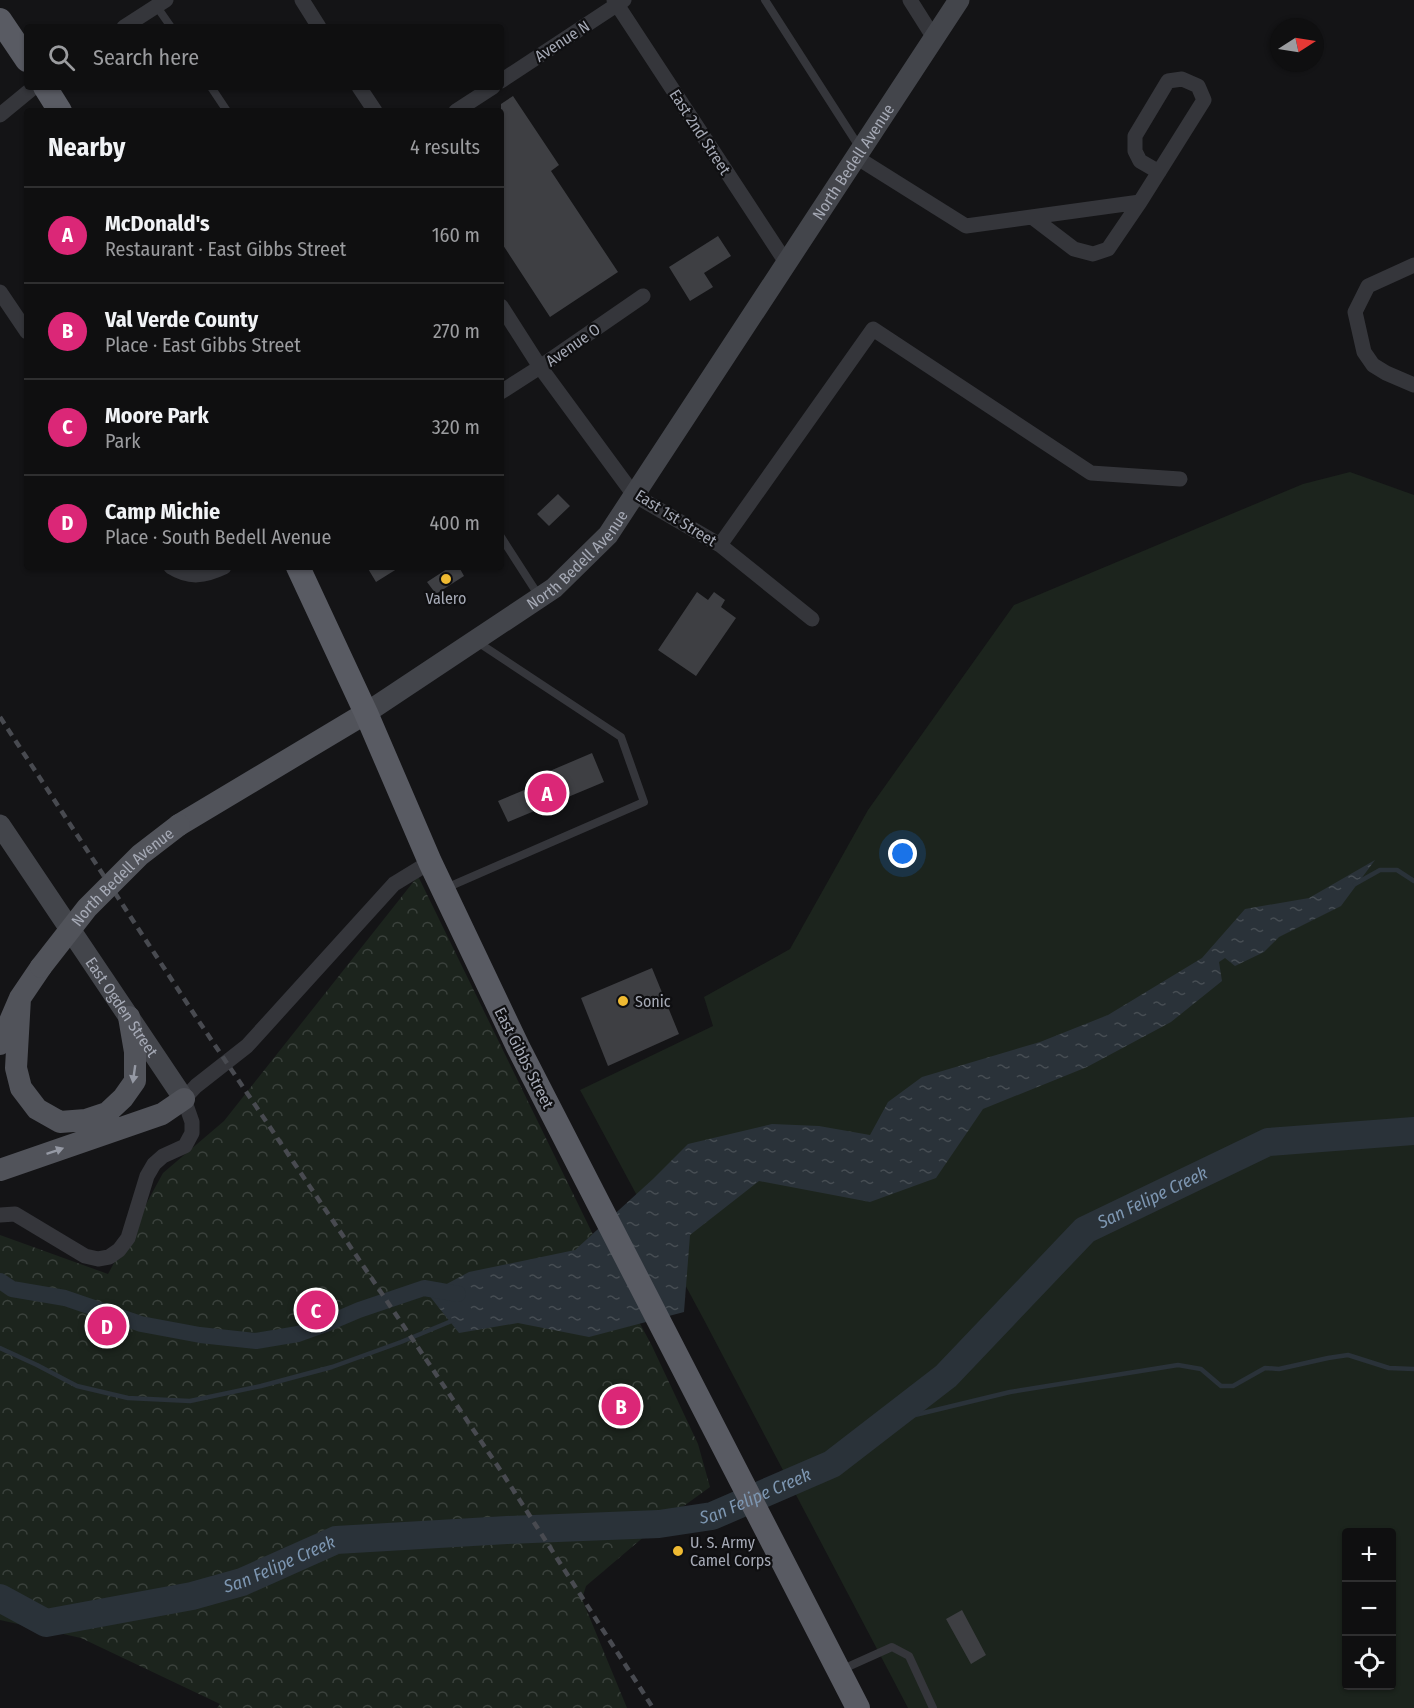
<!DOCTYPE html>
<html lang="en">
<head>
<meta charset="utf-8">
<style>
  :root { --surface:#0f0f10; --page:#181819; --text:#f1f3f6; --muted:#9b9c9f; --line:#2f2f30; --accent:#db2777 }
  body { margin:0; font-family:"Fira Sans Condensed",sans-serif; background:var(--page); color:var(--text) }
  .controls { position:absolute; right:18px; bottom:18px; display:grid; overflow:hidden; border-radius:6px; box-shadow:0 2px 4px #0004 }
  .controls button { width:54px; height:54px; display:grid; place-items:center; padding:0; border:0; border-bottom:2px solid var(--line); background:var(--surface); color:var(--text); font:30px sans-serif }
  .compass { position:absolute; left:1270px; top:18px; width:54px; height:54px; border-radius:50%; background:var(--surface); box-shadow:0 2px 4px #0004; rotate:78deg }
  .you { position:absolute; left:903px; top:854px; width:21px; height:21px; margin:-15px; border:4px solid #fff; border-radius:50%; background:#1a73e8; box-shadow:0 0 0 9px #1a73e833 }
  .badge { display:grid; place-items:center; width:39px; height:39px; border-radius:50%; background:var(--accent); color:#fff; font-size:20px; font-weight:700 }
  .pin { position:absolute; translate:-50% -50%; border:3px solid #fff; box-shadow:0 2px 6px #0006 }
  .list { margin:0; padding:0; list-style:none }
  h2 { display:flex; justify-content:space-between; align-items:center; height:78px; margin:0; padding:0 24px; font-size:26px }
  h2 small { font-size:20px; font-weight:400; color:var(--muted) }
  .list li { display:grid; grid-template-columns:39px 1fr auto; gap:18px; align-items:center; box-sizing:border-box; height:96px; padding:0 24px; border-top:2px solid var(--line) }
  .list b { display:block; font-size:22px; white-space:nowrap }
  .list p { margin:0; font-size:20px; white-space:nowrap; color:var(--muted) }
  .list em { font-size:20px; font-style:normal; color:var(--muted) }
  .icon { flex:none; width:33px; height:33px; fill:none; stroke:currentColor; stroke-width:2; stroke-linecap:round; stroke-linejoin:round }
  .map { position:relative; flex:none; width:1414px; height:1708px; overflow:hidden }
  .search { position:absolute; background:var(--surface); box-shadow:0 2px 4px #0004; left:24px; top:24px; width:480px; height:66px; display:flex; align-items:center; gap:15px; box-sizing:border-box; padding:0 21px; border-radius:6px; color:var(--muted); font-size:22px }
  .panel { position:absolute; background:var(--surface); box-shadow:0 2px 4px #0004; left:24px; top:108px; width:480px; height:462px; border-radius:6px }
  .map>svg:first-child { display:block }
  .grass { fill:#1c241d; fill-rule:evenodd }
  .park { fill:url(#park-crowns) }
  .water { fill:url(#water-ripples) }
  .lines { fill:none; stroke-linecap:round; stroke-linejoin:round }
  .stream { stroke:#2a3239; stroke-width:4.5 }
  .canal { stroke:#2a3239; stroke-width:16 }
  .river { stroke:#2a3239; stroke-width:28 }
  .building { fill:#3e3f43 }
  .service { stroke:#35363b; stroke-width:8 }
  .minor { stroke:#35363b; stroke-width:15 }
  .secondary { stroke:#43454b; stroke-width:21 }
  .primary { stroke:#51535a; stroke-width:22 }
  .trunk { stroke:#595b63; stroke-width:24 }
  .rail { stroke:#484a50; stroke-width:4.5; stroke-dasharray:8 6; stroke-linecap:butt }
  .primary-bridge { stroke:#51535a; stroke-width:22 }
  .oneway { fill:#9599a4 }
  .poi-dot { fill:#efba32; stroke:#0f0f11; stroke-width:2 }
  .labels { text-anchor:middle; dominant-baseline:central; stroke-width:4.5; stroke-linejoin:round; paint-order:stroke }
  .street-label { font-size:16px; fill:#a6aab6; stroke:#0f0f11 }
  .poi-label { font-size:16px; fill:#a6aab6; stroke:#0f0f11; text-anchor:start }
  .water-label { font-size:18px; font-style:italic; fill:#7d96b1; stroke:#0f0f11 }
</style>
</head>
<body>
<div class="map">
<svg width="1414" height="1708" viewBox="0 0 1414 1708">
  <defs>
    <pattern id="park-crowns" width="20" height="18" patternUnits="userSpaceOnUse" patternTransform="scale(1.5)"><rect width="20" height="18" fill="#1c241d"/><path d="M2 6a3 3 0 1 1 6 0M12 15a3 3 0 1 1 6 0" fill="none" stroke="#3a413c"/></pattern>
    <pattern id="water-ripples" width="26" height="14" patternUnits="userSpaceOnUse" patternTransform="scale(1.5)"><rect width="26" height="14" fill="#2a3239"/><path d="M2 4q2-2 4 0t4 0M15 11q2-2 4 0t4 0" fill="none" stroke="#464d53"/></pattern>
  </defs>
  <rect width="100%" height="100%" fill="#141416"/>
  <path class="grass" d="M 1350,472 L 1414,495 L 1414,1708 L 908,1708 L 703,1318 L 580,1090 L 713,1026 L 704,997 L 790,949 L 868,810 L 1014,605 L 1303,484 ZM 1346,1532 L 1392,1532 L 1392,1686 L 1346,1686 Z"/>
  <path class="park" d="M 418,876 L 601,1251 L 652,1346 L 698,1444 L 710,1487 L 659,1524 L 586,1586 L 582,1599 L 627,1708 L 217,1708 L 220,1704 L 81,1638 L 0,1620 L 0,1235 L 108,1274 L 163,1173 L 224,1121 Z"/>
  <path class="water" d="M 1375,860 L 1341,906 L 1279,937 L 1264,952 L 1235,966 L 1225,958 L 1219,962 L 1222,981 L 1171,1022 L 1087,1067 L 983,1109 L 936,1178 L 870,1202 L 759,1181 L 690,1235 L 684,1312 L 589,1337 L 518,1323 L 459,1333 L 428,1294 L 469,1272 L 575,1250 L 653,1179 L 688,1144 L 772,1124 L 819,1126 L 870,1135 L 888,1102 L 922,1077 L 1040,1042 L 1108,1015 L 1202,958 L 1245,909 L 1309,898 Z"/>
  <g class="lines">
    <path class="stream" d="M 1355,884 L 1380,870 L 1397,870 L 1414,881
      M 0,1348 L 37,1365 L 77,1386 L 128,1398 L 190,1401 L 261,1386 L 332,1367 L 401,1342 L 454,1320
      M 886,1422 L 1010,1392 L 1178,1365 L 1201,1369 L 1221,1386 L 1233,1386 L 1265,1368 L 1279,1369 L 1328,1358 L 1348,1355 L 1389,1368 L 1414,1369"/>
    <path class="canal" d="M 0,1281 L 12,1289 L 65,1298 L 141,1324 L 200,1335 L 256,1341 L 298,1334 L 326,1324 L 359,1310 L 424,1288 L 458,1294"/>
    <path class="river" id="s1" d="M 0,1598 L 46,1623 L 192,1596 L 242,1582 L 336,1540 L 507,1530 L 659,1524 L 712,1516 L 832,1464 L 946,1376 L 1085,1230 L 1268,1142 L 1414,1131"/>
  </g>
  <path class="building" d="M 513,96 L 559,165 L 551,171 L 618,272 L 550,317 L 501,242 L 501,104 Z
    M 718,236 L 731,256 L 704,273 L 713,287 L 690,301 L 669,267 Z
    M 558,494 L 570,506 L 549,526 L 537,514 Z
    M 367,567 L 400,567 L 376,582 Z
    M 450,567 L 459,567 L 464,576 L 436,594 L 427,582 Z
    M 697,592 L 708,600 L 714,592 L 725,600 L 721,607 L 736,618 L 696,676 L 658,650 Z
    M 592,753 L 604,782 L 508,822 L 498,801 L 534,786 L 531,779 Z
    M 652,968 L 679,1034 L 608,1066 L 581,998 Z
    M 962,1610 L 986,1655 L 971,1664 L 946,1619 Z"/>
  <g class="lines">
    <path class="service" d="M 765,0 L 860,148
      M 155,4 L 171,27
      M 211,87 L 227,111
      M 501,537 L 539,596
      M 446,888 L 644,802 L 621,737 L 476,641
      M 843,1669 L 892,1647 L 909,1656 L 933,1708"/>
    <path class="minor" d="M 302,0 L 319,27
      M 614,0 L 787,264
      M 910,0 L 934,38
      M 124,27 L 166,0
      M 501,81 L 624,0
      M 359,87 L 375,111
      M 456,111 L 493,87
      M 0,115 L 34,87
      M 856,157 L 966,226 L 1140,202 L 1204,100 L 1198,86 L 1182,79 L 1168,81 L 1135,136 L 1135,151 L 1140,161 L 1159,172
      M 1032,217 L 1074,249 L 1093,254 L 1108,249 L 1140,202
      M 1414,265 L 1368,286 L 1355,312 L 1364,352 L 1373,365 L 1386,373 L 1414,385
      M 0,292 L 27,332
      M 501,306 L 540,367 L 634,495 L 720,545 L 812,619
      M 501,392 L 540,367 L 643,296
      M 720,545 L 873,329 L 1091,473 L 1180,479
      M 171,567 C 190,579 205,576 224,567
      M 0,1215 L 15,1214 L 85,1256 L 98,1259 L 109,1257 L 119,1250 L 128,1238 L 147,1176 L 154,1164 L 163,1156 L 185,1146 L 192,1133 L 192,1122 L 184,1099 L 196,1086 L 247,1046 L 394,884 L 430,862"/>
    <g class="secondary">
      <path id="s2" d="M 366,713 L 554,588 L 608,535 L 959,0"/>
      <path id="s3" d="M 0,825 L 184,1099"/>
    </g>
    <path class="primary" d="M 179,825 L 366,713
      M 20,998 L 16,1068 L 21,1088 L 37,1109 L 60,1122 L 86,1120 L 107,1113 L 123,1098 L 135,1081 L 135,1052 L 129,1017
      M 0,1044 L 20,998 L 41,967
      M 0,1170 L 162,1114 L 184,1099"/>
    <path class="trunk" d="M 0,20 L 27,60
      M 45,87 L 60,111
      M 298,567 L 366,713 L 430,862 L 518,1047 L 858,1708"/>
    <path class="rail" d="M 0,717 L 198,1020 L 501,1471 L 653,1708"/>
    <path class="primary-bridge" id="s4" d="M 41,967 L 87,908 L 140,855 L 179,825"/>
  </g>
  <defs><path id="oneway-solid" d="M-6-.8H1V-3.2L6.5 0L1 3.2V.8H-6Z" transform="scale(1.5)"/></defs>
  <g class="oneway">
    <use href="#oneway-solid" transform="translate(134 1074) rotate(98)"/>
    <use href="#oneway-solid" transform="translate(55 1151) rotate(-19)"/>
  </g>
  <g class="poi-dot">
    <circle cx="446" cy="579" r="6"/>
    <circle cx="623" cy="1001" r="6"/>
    <circle cx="678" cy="1551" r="6"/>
  </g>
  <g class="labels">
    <g class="street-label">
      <text transform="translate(562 41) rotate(-33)">Avenue N</text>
      <text transform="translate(700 132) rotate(57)">East 2nd Street</text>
      <text stroke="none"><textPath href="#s2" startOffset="748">North Bedell Avenue</textPath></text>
      <text transform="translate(573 345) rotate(-35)">Avenue O</text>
      <text transform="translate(676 518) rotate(32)">East 1st Street</text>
      <text stroke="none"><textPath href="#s2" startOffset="262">North Bedell Avenue</textPath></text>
      <text stroke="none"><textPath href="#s4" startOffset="122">North Bedell Avenue</textPath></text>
      <text stroke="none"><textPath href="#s3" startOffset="219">East Ogden Street</textPath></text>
      <text transform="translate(524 1058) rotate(63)">East Gibbs Street</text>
    </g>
    <g class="poi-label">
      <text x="446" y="598" text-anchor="middle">Valero</text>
      <text x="635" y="1001">Sonic</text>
      <text x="690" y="1542">U. S. Army<tspan x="690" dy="18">Camel Corps</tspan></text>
    </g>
    <g class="water-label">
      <text stroke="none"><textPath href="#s1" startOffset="1284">San Felipe Creek</textPath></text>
      <text stroke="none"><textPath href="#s1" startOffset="780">San Felipe Creek</textPath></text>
      <text stroke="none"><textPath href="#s1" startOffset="294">San Felipe Creek</textPath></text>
    </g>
  </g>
</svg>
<div class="controls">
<button>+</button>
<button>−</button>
<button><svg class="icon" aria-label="locate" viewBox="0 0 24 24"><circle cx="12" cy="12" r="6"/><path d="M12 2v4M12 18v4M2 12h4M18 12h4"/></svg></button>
</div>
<svg class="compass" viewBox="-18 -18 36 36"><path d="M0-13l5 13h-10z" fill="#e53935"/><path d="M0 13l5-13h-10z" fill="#9b9c9f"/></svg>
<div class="you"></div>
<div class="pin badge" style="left:547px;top:793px">A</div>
<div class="pin badge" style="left:621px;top:1406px">B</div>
<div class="pin badge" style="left:316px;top:1310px">C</div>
<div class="pin badge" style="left:107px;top:1326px">D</div>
<div class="search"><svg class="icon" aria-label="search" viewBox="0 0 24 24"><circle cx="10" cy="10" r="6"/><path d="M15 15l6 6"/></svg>Search here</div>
<section class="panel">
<h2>Nearby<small>4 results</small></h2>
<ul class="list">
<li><span class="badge">A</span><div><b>McDonald's</b><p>Restaurant · East Gibbs Street</p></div><em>160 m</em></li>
<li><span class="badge">B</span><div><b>Val Verde County</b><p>Place · East Gibbs Street</p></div><em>270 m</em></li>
<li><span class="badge">C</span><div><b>Moore Park</b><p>Park</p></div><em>320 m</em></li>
<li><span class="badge">D</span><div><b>Camp Michie</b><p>Place · South Bedell Avenue</p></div><em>400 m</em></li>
</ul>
</section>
</div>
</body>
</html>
